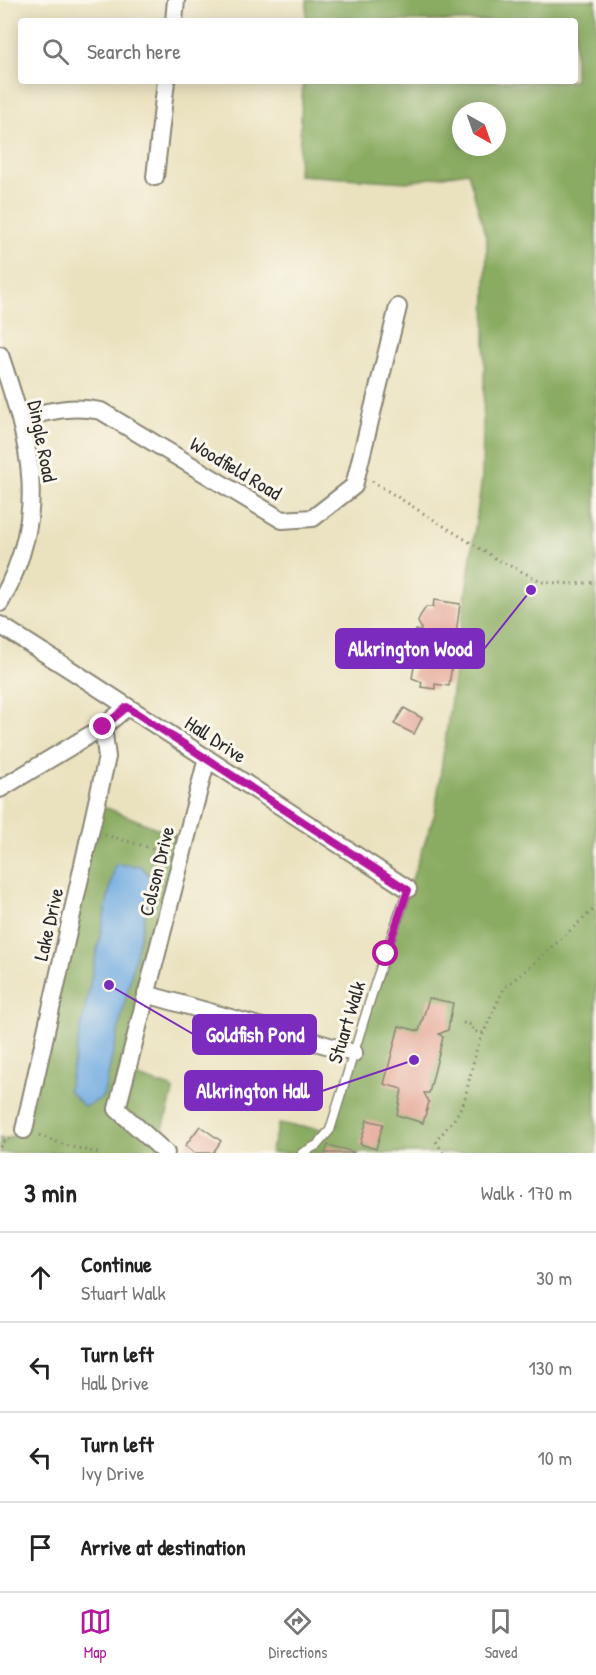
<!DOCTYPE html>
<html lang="en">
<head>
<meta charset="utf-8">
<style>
  :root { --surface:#fff; --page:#f6f6f6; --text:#222; --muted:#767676; --line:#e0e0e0; --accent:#b5179e }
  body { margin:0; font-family:"Patrick Hand",sans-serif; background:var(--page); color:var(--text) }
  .compass { position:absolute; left:452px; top:102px; width:54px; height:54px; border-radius:50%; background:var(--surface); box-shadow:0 3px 15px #0003; rotate:140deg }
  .stop { position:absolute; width:18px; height:18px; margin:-14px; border:4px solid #b5179e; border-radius:50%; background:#fff }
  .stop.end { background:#b5179e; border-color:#fff; box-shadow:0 2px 6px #0008 }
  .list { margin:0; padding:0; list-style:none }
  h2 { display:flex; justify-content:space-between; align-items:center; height:78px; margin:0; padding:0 24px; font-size:26px }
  h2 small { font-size:20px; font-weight:400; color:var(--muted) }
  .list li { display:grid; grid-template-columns:39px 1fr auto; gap:18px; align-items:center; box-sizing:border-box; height:90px; padding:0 24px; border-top:2px solid var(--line) }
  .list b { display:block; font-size:22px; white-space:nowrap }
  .list p { margin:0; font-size:20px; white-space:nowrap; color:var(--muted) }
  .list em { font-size:20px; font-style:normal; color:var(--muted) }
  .icon { flex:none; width:33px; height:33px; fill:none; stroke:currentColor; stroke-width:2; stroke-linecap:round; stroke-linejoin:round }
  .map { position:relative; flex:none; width:596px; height:1153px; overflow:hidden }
  .search { position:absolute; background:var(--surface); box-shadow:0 3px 15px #0003; left:18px; right:18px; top:18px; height:66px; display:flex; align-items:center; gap:15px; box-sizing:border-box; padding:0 21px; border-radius:6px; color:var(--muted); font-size:22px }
  .sheet { height:438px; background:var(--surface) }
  nav { display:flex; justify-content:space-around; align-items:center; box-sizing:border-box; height:84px; border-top:2px solid var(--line); background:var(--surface); font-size:16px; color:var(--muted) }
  nav a { display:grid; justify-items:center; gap:3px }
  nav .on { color:var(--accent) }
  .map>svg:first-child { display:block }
  .forest { fill:#8aac62; stroke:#5a6c46; stroke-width:1.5; fill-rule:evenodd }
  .water { fill:#71abe1; stroke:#4e6b86; stroke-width:1.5 }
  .building { fill:#e29e8d }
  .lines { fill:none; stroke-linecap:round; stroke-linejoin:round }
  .service-casing { stroke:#8a8675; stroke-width:11 }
  .minor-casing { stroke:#8a8675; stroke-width:20 }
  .path { stroke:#8a8675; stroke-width:3; stroke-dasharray:1.5 4.5; stroke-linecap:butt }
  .service { stroke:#fff; stroke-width:8 }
  .minor { stroke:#fff; stroke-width:16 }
  .route { stroke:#b5179e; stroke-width:8 }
  .labels { text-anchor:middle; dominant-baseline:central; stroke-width:6; stroke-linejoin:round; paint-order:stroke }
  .street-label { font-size:20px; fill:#2b2b2b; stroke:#fbf7ec }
  .leader { fill:none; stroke:#7b2cbf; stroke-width:2 }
  .callout-dot { fill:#7b2cbf; stroke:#fbf7ec; stroke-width:2 }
  .callout { fill:#7b2cbf; stroke:#7b2cbf; stroke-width:2 }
  .callout-label { font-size:21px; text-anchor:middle; font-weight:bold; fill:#fff }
</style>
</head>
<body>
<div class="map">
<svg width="596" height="1153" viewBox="0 0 596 1153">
  <rect width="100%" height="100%" fill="#fbf7ec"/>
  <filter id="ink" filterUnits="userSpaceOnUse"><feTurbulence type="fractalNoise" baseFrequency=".0167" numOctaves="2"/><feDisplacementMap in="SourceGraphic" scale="12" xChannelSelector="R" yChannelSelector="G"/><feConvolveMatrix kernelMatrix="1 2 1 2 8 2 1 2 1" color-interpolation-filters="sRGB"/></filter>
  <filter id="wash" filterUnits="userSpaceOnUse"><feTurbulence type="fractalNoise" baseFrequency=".008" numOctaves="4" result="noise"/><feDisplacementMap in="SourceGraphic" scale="24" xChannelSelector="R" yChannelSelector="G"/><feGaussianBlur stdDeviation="1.35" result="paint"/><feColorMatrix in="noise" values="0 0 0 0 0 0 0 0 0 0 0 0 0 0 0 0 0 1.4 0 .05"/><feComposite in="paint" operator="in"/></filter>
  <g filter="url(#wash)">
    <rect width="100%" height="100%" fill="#eae2bf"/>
    <path class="forest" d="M 307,0 L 596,0 L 596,1153 L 270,1153 L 279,1124 L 330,1130 L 386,954 L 435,813 L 482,478 L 487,241 L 468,172 L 407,182 L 298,175 L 303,81 L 575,81 L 575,21 L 306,21 ZM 461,111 L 497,111 L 497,147 L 461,147 Z
      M 97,804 L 181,838 L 129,1074 L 174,1089 L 162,1132 L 180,1153 L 0,1153 L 0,1137 L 4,1141 L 24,1129 Z"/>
    <path class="water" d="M 115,864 L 141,866 L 153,880 L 103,1097 L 85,1107 L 68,1090 Z"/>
    <g id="blocks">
      <path class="building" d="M 434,600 L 460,604 L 449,686 L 435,684 L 435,689 L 421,687 L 422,682 L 412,678 L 418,645 L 414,644 L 416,630 L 421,631 L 421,628 L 418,622 L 420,616 L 426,607 L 433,607 Z
        M 404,708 L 422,718 L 414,734 L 394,724 Z
        M 429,998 L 453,1003 L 448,1030 L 439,1034 L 443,1037 L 429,1093 L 424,1093 L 429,1102 L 423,1123 L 397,1115 L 402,1089 L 384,1084 L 399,1026 L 419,1031 Z
        M 367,1120 L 383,1124 L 376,1149 L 360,1144 Z
        M 200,1126 L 221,1141 L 213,1153 L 195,1153 L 185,1146 Z
        M 328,1145 L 354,1152 L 354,1153 L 325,1153 Z"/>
    </g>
  </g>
  <g filter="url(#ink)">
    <use href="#blocks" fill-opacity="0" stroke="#8a8675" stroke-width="1.5"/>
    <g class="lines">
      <defs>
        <path id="service" d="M 302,1153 L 317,1145 L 330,1130 L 376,981 L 408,889"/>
        <path id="minor" d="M 174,21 L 176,0
          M 155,177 L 166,81
          M 0,355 C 31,447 50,512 0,603
          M 21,418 C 50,411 71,405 101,411 L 282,520 L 313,518 L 354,486 L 398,307
          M 0,625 L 74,672 L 408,889
          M 0,789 L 103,727 L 127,707
          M 146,994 L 354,1053
          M 24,1130 L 107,757 L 103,727
          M 166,1153 L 117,1109 L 207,758"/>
      </defs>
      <use href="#service" class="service-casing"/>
      <use href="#minor" class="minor-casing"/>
      <path class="path" d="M 372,481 L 498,560 L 543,582 L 574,584 L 596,582
        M 105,835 L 165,852
        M 463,1023 L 472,1025 L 473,1031 L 483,1033
        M 39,1135 L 65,1145 L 98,1153
        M 0,1147 L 4,1141 L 9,1138
        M 443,1153 L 436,1141 L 455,1118 L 464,1102 L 477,1047 L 504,988 L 531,966 L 596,907"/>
      <use href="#service" class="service"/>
      <use href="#minor" class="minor"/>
    </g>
  </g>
  <g class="lines" filter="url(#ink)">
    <path class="route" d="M 103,727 L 127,707 L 408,890 L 386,954"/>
  </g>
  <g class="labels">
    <g class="street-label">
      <text transform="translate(43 441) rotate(79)">Dingle Road</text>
      <text transform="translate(236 468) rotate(31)">Woodfield Road</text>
      <text transform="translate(216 739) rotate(33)">Hall Drive</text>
      <text transform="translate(156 871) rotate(-76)">Colson Drive</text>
      <text transform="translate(48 924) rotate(-77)">Lake Drive</text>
      <text transform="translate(346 1022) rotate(-73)">Stuart Walk</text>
    </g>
  </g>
  <path class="leader" d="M531 590L484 649M109 985L193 1034M414 1060L322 1091"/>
  <g class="callout-dot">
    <circle cx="531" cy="590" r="6"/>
    <circle cx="109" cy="985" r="6"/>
    <circle cx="414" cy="1060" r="6"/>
  </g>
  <g class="callout">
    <rect x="336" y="629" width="148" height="39" rx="6"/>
    <rect x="193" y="1015" width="123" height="39" rx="6"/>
    <rect x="185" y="1071" width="137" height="39" rx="6"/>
  </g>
  <g class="callout-label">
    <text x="410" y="656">Alkrington Wood</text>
    <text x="255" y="1042">Goldfish Pond</text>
    <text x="253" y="1098">Alkrington Hall</text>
  </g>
</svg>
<svg class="compass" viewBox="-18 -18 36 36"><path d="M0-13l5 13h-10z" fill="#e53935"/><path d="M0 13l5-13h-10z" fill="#767676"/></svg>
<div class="stop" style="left:386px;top:954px"></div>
<div class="stop end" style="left:103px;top:727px"></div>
<div class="search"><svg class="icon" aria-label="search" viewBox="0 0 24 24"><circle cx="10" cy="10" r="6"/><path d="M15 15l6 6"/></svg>Search here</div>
</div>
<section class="sheet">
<h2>3 min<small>Walk · 170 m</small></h2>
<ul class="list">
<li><svg class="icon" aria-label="ahead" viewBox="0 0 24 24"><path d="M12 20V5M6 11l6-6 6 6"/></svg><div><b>Continue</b><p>Stuart Walk</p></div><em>30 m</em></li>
<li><svg class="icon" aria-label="left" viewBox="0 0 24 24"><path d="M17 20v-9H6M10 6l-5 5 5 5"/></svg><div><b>Turn left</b><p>Hall Drive</p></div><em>130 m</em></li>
<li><svg class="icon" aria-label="left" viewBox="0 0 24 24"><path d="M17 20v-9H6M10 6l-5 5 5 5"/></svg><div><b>Turn left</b><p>Ivy Drive</p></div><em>10 m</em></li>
<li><svg class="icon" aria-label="arrive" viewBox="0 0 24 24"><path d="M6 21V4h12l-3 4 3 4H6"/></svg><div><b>Arrive at destination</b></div></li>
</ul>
</section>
<nav>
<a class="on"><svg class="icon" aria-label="map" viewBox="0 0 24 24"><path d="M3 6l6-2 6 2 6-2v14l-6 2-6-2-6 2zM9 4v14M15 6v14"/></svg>Map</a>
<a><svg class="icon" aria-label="directions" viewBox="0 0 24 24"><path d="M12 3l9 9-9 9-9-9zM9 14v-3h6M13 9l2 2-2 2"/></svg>Directions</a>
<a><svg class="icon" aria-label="saved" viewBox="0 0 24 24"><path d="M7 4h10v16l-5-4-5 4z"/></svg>Saved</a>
</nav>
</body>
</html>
